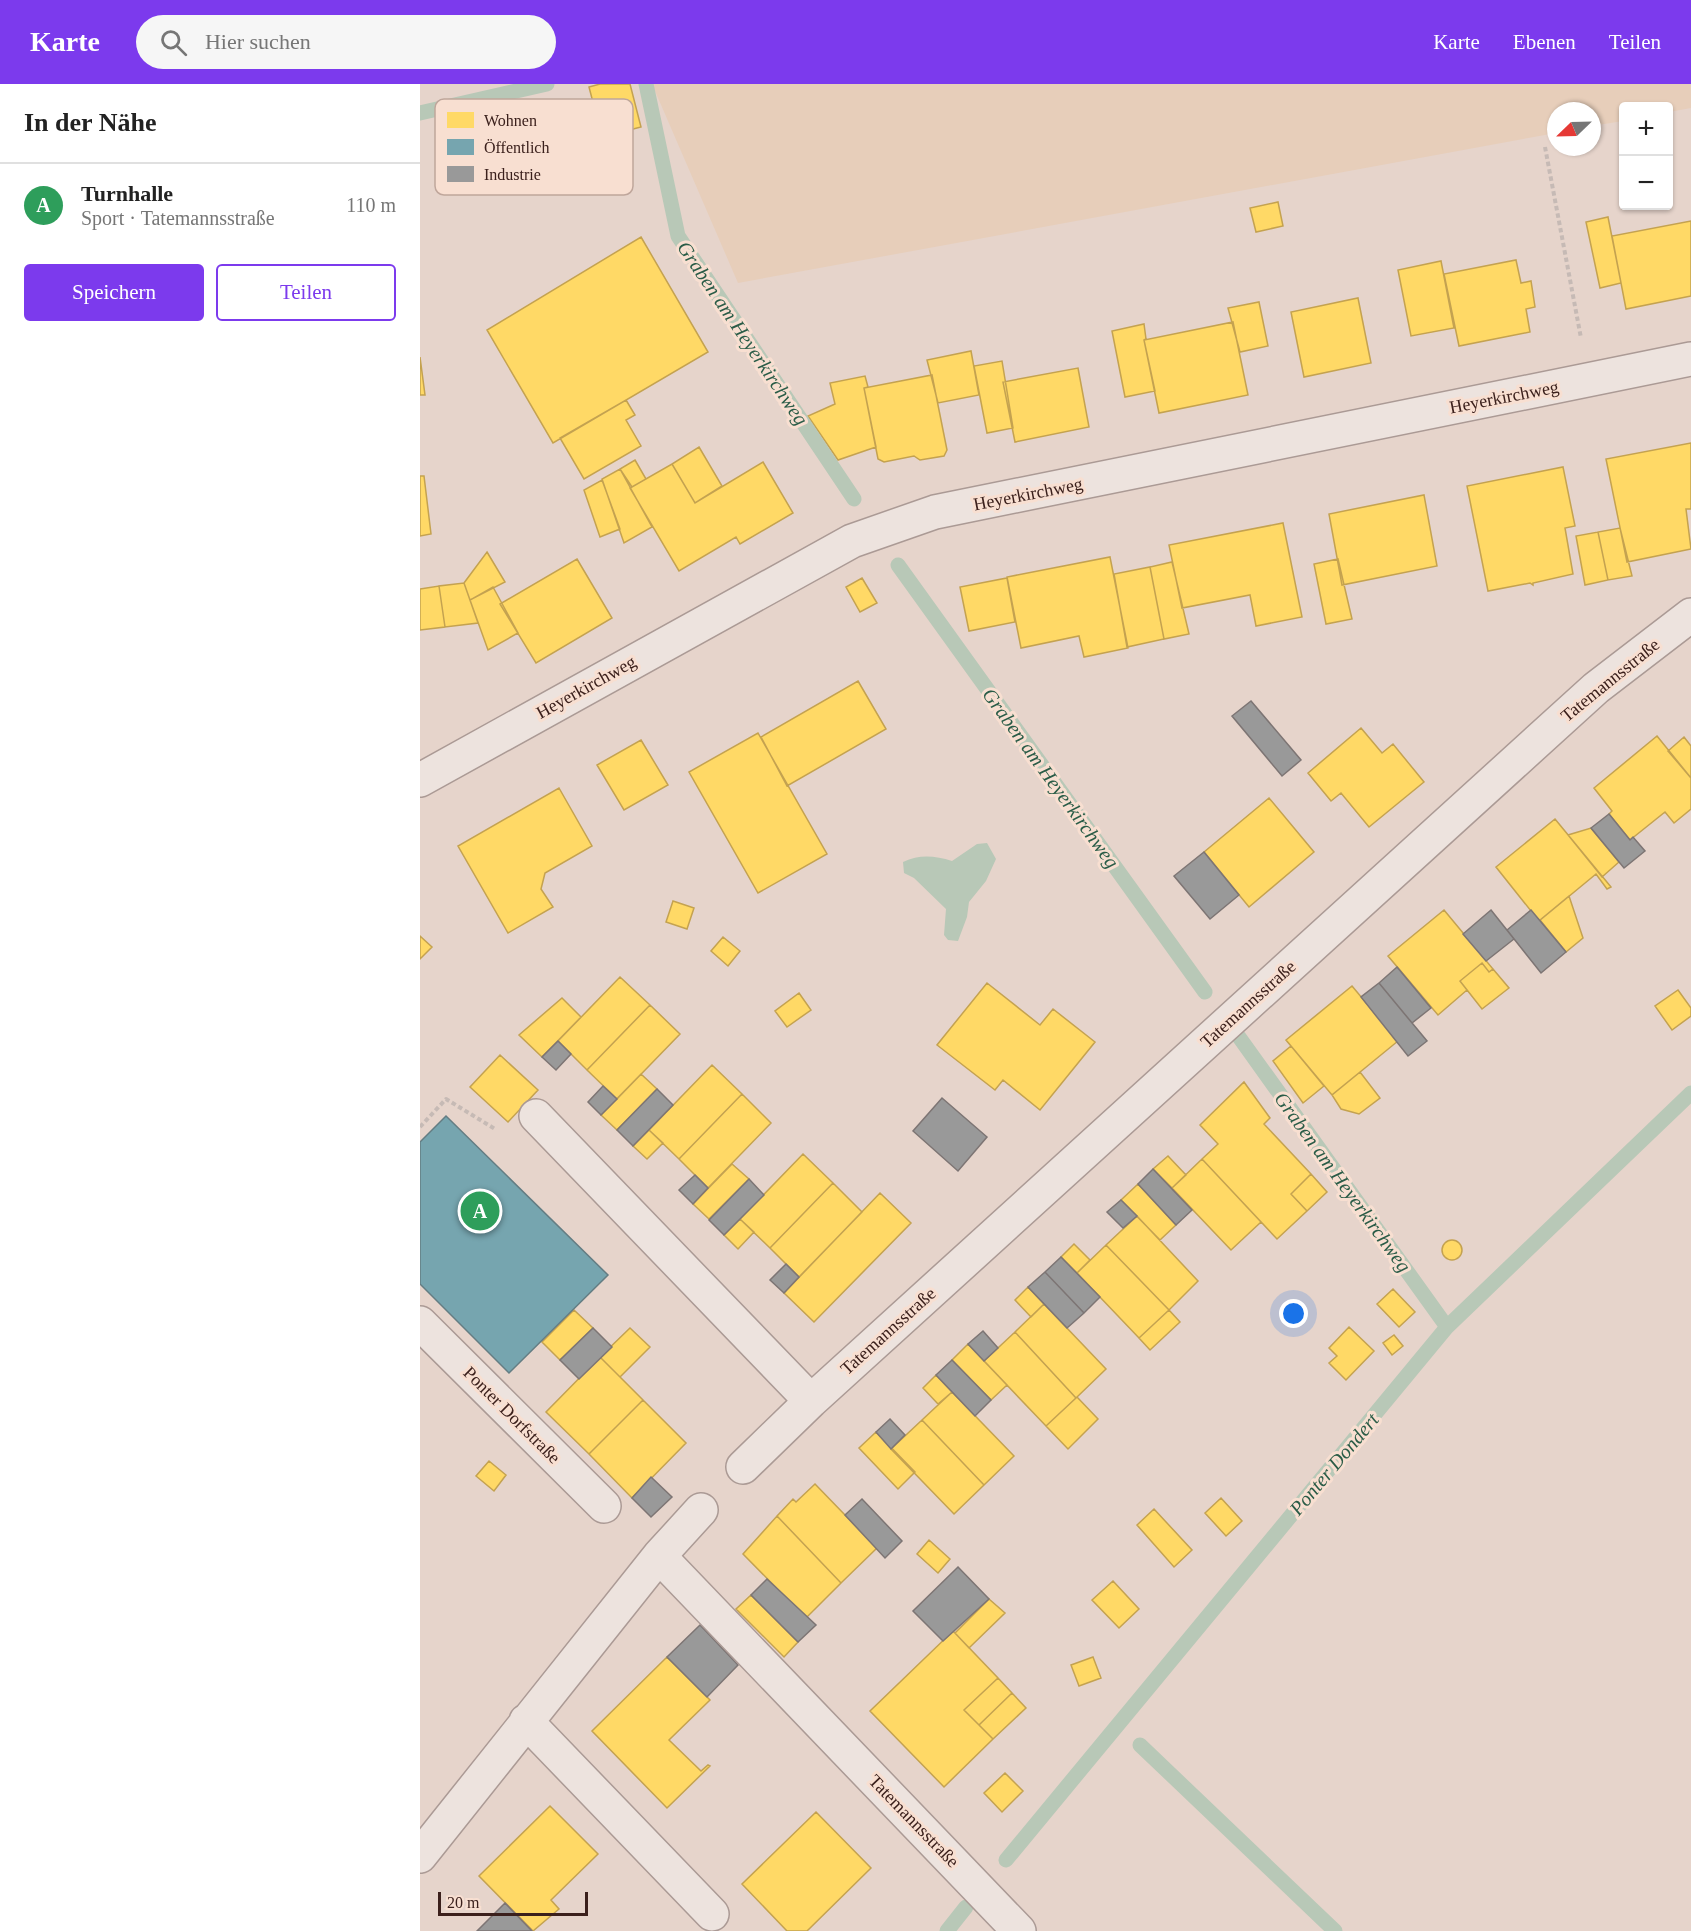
<!DOCTYPE html>
<html lang="de">
<head>
<meta charset="utf-8">
<style>
  :root { --surface:#fff; --page:#f6f6f6; --text:#222; --muted:#767676; --line:#e0e0e0; --accent:#7c3aed }
  body { margin:0; font-family:Georgia,serif; background:var(--page); color:var(--text) }
  .controls { position:absolute; right:18px; top:18px; display:grid; overflow:hidden; border-radius:6px; box-shadow:0 2px 4px #0004 }
  .controls button { width:54px; height:54px; display:grid; place-items:center; padding:0; border:0; border-bottom:2px solid var(--line); background:var(--surface); color:var(--text); font:30px sans-serif }
  .compass { position:absolute; left:1127px; top:18px; width:54px; height:54px; border-radius:50%; background:var(--surface); box-shadow:0 2px 4px #0004; rotate:247deg }
  .scale { position:absolute; left:18px; bottom:15px; width:150px; box-sizing:border-box; padding-left:6px; border:3px solid #3b201c; border-top:0; font-size:16px; line-height:21px; white-space:nowrap; color:#3b201c; -webkit-text-stroke:4px #f8dfd1; paint-order:stroke }
  .you { position:absolute; left:874px; top:1230px; width:21px; height:21px; margin:-15px; border:4px solid #fff; border-radius:50%; background:#1a73e8; box-shadow:0 0 0 9px #1a73e833 }
  .badge { display:grid; place-items:center; width:39px; height:39px; border-radius:50%; background:var(--accent); color:#fff; font-size:20px; font-weight:700 }
  .pin { position:absolute; translate:-50% -50%; border:3px solid #fff; box-shadow:0 2px 6px #0006 }
  .list { margin:0; padding:0; list-style:none }
  h2 { display:flex; justify-content:space-between; align-items:center; height:78px; margin:0; padding:0 24px; font-size:26px }
  h2 small { font-size:20px; font-weight:400; color:var(--muted) }
  .list li { display:grid; grid-template-columns:39px 1fr auto; gap:18px; align-items:center; box-sizing:border-box; height:84px; padding:0 24px; border-top:2px solid var(--line) }
  .list b { display:block; font-size:22px; white-space:nowrap }
  .list p { margin:0; font-size:20px; white-space:nowrap; color:var(--muted) }
  .list em { font-size:20px; font-style:normal; color:var(--muted) }
  .actions { display:flex; gap:12px; padding:18px 24px }
  .actions a { flex:1; padding:14px 0; border:2px solid var(--accent); border-radius:6px; text-align:center; font-size:21px; color:var(--accent) }
  .actions .main { background:var(--accent); color:#fff }
  .icon { flex:none; width:33px; height:33px; fill:none; stroke:currentColor; stroke-width:2; stroke-linecap:round; stroke-linejoin:round }
  .map { position:relative; flex:none; width:1271px; height:1847px; overflow:hidden }
  header { display:flex; align-items:center; gap:36px; box-sizing:border-box; height:84px; padding:0 30px; background:var(--accent); color:#fff }
  header strong { font-size:28px }
  nav { display:flex; gap:33px; margin-inline-start:auto; font-size:21px }
  .search { width:420px; height:54px; background:var(--page); display:flex; align-items:center; gap:15px; box-sizing:border-box; padding:0 21px; border-radius:33px; color:var(--muted); font-size:22px }
  main { display:flex }
  aside { flex:1; background:var(--surface) }
  .map>svg:first-child { display:block }
  .farmland { fill:#e7ceba }
  .water { fill:#b8c8b7 }
  .homes { fill:#ffd966; stroke:#c4a250; stroke-width:1.5 }
  .public { fill:#76a5af; stroke:#647d83; stroke-width:1.5 }
  .industry { fill:#999; stroke:#7d7574; stroke-width:1.5 }
  .lines { fill:none; stroke-linecap:round; stroke-linejoin:round }
  .stream { stroke:#b8c8b7; stroke-width:15 }
  .minor-casing { stroke:#ab9a95; stroke-width:36 }
  .path { stroke:#c6bab5; stroke-width:4; stroke-dasharray:4.5 3; stroke-linecap:butt }
  .minor { stroke:#ede3de; stroke-width:33 }
  .labels { text-anchor:middle; dominant-baseline:central; stroke-width:6; stroke-linejoin:round; paint-order:stroke }
  .street-label { font-size:18px; fill:#3b201c; stroke:#f8dfd1 }
  .water-label { font-size:20px; font-style:italic; fill:#2a5c47; stroke:#f8dfd1 }
  .key { fill:#f8dfd1; stroke:#bfa69b; stroke-width:1.5 }
  .key-label { font-size:16px; fill:#3b201c }
</style>
</head>
<body>
<header>
<strong>Karte</strong>
<div class="search"><svg class="icon" aria-label="search" viewBox="0 0 24 24"><circle cx="10" cy="10" r="6"/><path d="M15 15l6 6"/></svg>Hier suchen</div>
<nav><a>Karte</a><a>Ebenen</a><a>Teilen</a></nav>
</header>
<main>
<aside>
<h2>In der Nähe<small></small></h2>
<ul class="list">
<li><span class="badge" style="background:#2e9e5b">A</span><div><b>Turnhalle</b><p>Sport · Tatemannsstraße</p></div><em>110 m</em></li>
</ul>
<div class="actions"><a class="main">Speichern</a><a>Teilen</a></div>
</aside>
<div class="map">
<svg width="1271" height="1847" viewBox="0 0 1271 1847">
  <rect width="100%" height="100%" fill="#e6d4cb"/>
  <path class="farmland" d="M 232,0 L 1271,0 L 1271,24 L 1249,28 L 1248,22 L 1204,22 L 1203,37 L 1172,42 L 1172,27 L 1136,27 L 1136,49 L 318,199 Z"/>
  <path class="water" d="M 567,759 L 576,775 L 566,797 L 549,818 L 547,833 L 538,857 L 528,856 L 524,851 L 526,825 L 494,794 L 484,789 L 483,778 C 500,770 515,772 532,777 L 557,760 Z"/>
  <path class="homes" d="M 180,0 L 210,0 L 221,43 L 182,53 L 169,3 Z
    M 858,118 L 863,142 L 836,148 L 830,124 Z
    M 1188,133 L 1201,199 L 1180,204 L 1166,138 Z
    M 1271,137 L 1271,212 L 1206,225 L 1192,152 Z
    M 221,153 L 288,268 L 133,359 L 67,246 Z
    M 1096,176 L 1101,199 L 1111,197 L 1115,223 L 1106,225 L 1110,248 L 1039,262 L 1024,190 Z
    M 1021,177 L 1034,244 L 991,252 L 978,186 Z
    M 938,214 L 951,279 L 884,293 L 871,228 Z
    M 839,218 L 848,262 L 820,268 L 808,224 Z
    M 813,238 L 828,311 L 739,329 L 724,256 Z
    M 724,240 L 726,255 L 724,256 L 735,307 L 705,313 L 692,247 Z
    M 551,267 L 559,311 L 518,319 L 507,276 Z
    M 0,273 L 5,311 L 0,311 Z
    M 582,277 L 593,344 L 567,349 L 554,282 Z
    M 658,284 L 669,343 L 595,358 L 583,298 Z
    M 512,291 L 527,366 L 524,372 L 500,376 L 494,372 L 464,378 L 458,375 L 444,304 Z
    M 445,292 L 448,303 L 444,304 L 456,363 L 418,376 L 388,332 L 415,320 L 410,299 Z
    M 206,316 L 215,331 L 206,336 L 221,362 L 164,395 L 140,354 Z
    M 1271,359 L 1271,425 L 1266,425 L 1271,465 L 1207,478 L 1186,375 Z
    M 279,363 L 302,402 L 275,419 L 252,380 Z
    M 215,376 L 226,395 L 212,403 L 200,385 Z
    M 343,378 L 373,429 L 320,460 L 316,453 L 259,487 L 210,404 L 252,380 L 275,419 Z
    M 1143,383 L 1155,442 L 1145,444 L 1153,490 L 1113,499 L 1113,501 L 1110,499 L 1068,507 L 1047,402 Z
    M 200,385 L 232,443 L 204,459 L 182,395 Z
    M 0,392 L 4,392 L 11,450 L 0,452 Z
    M 182,396 L 200,445 L 180,453 L 164,406 Z
    M 1004,411 L 1017,482 L 922,501 L 909,430 Z
    M 863,439 L 882,533 L 836,542 L 830,511 L 762,524 L 749,461 Z
    M 1200,444 L 1212,492 L 1188,496 L 1178,448 Z
    M 1178,448 L 1188,496 L 1165,501 L 1156,452 Z
    M 67,468 L 85,498 L 50,516 L 44,499 Z
    M 690,473 L 708,564 L 664,573 L 659,552 L 601,564 L 587,493 Z
    M 157,475 L 192,534 L 116,579 L 80,520 Z
    M 918,475 L 932,535 L 906,540 L 894,480 Z
    M 752,478 L 769,550 L 744,555 L 730,483 Z
    M 730,483 L 744,555 L 707,563 L 694,490 Z
    M 442,494 L 457,519 L 440,528 L 426,503 Z
    M 587,494 L 595,538 L 549,547 L 540,503 Z
    M 44,499 L 58,539 L 25,543 L 19,502 Z
    M 19,502 L 25,543 L 0,546 L 0,505 Z
    M 73,503 L 98,549 L 68,566 L 50,516 Z
    M 438,597 L 466,645 L 367,702 L 341,653 Z
    M 941,644 L 962,669 L 973,660 L 1004,698 L 949,743 L 921,709 L 911,717 L 888,689 Z
    M 338,649 L 407,770 L 338,809 L 269,688 Z
    M 1237,652 L 1271,694 L 1271,725 L 1254,739 L 1245,728 L 1210,756 L 1189,730 L 1192,727 L 1174,704 Z
    M 1264,653 L 1271,662 L 1271,694 L 1248,667 Z
    M 221,656 L 248,701 L 204,726 L 177,681 Z
    M 139,704 L 172,762 L 125,789 L 121,805 L 133,823 L 88,849 L 38,762 Z
    M 849,714 L 894,768 L 829,823 L 784,768 Z
    M 1135,735 L 1191,803 L 1187,805 L 1176,790 L 1119,837 L 1076,783 Z
    M 1171,744 L 1199,778 L 1182,793 L 1148,751 Z
    M 1149,812 L 1163,854 L 1146,868 L 1120,836 Z
    M 253,817 L 274,824 L 267,845 L 246,838 Z
    M 1024,826 L 1073,885 L 1069,888 L 1062,879 L 1040,897 L 1047,906 L 1018,931 L 968,872 Z
    M 0,852 L 12,863 L 0,875 Z
    M 303,853 L 320,867 L 308,882 L 291,867 Z
    M 1062,879 L 1069,888 L 1073,885 L 1089,904 L 1062,925 L 1040,897 Z
    M 200,893 L 230,921 L 167,986 L 138,957 Z
    M 567,899 L 620,941 L 633,925 L 675,958 L 620,1026 L 583,996 L 575,1006 L 517,961 Z
    M 932,902 L 978,957 L 912,1011 L 866,956 Z
    M 1258,906 L 1271,924 L 1271,932 L 1252,946 L 1235,922 Z
    M 379,909 L 391,926 L 367,943 L 355,927 Z
    M 142,914 L 161,933 L 122,973 L 99,951 Z
    M 230,921 L 260,950 L 197,1015 L 167,986 Z
    M 871,962 L 904,1002 L 883,1019 L 853,977 Z
    M 80,971 L 118,1006 L 88,1038 L 50,1003 Z
    M 292,981 L 322,1010 L 259,1075 L 229,1046 Z
    M 940,988 L 960,1014 L 939,1030 L 921,1025 L 912,1011 Z
    M 221,990 L 237,1005 L 197,1046 L 181,1031 Z
    M 824,998 L 850,1034 L 844,1040 L 891,1090 L 871,1110 L 887,1127 L 857,1155 L 782,1075 L 798,1060 L 780,1041 Z
    M 322,1010 L 351,1039 L 288,1104 L 259,1075 Z
    M 229,1046 L 243,1059 L 227,1075 L 213,1062 Z
    M 383,1070 L 413,1099 L 350,1164 L 320,1135 Z
    M 748,1072 L 766,1091 L 752,1104 L 733,1085 Z
    M 782,1075 L 841,1138 L 811,1166 L 752,1104 Z
    M 312,1080 L 329,1095 L 289,1135 L 273,1120 Z
    M 891,1090 L 907,1108 L 887,1127 L 871,1110 Z
    M 413,1099 L 442,1128 L 379,1193 L 350,1164 Z
    M 718,1100 L 756,1141 L 740,1156 L 701,1116 Z
    M 460,1109 L 491,1139 L 394,1238 L 364,1209 Z
    M 717,1132 L 778,1197 L 749,1226 L 686,1161 Z
    M 320,1135 L 334,1148 L 318,1165 L 304,1151 Z
    M1022 1166a10 10 0 1 1 20 0a10 10 0 1 1-20 0Z
    M 654,1160 L 670,1176 L 657,1189 L 641,1173 Z
    M 686,1161 L 749,1226 L 719,1254 L 657,1189 Z
    M 608,1203 L 624,1220 L 611,1233 L 595,1216 Z
    M 973,1205 L 995,1228 L 979,1243 L 957,1220 Z
    M 624,1220 L 686,1285 L 656,1314 L 595,1248 Z
    M 154,1226 L 173,1244 L 140,1276 L 122,1258 Z
    M 749,1226 L 760,1238 L 730,1266 L 719,1254 Z
    M 929,1243 L 954,1267 L 926,1296 L 909,1279 L 917,1272 L 909,1264 Z
    M 210,1244 L 230,1263 L 200,1293 L 180,1273 Z
    M 595,1248 L 656,1314 L 626,1342 L 564,1277 Z
    M 974,1251 L 983,1262 L 972,1271 L 963,1259 Z
    M 548,1260 L 587,1301 L 571,1316 L 532,1276 Z
    M 180,1273 L 223,1316 L 169,1370 L 126,1328 Z
    M 516,1291 L 532,1308 L 518,1320 L 503,1304 Z
    M 532,1308 L 594,1372 L 564,1401 L 502,1336 Z
    M 657,1313 L 678,1335 L 648,1365 L 626,1342 Z
    M 223,1316 L 266,1359 L 212,1414 L 169,1370 Z
    M 502,1336 L 564,1401 L 534,1430 L 471,1365 Z
    M 456,1348 L 495,1388 L 478,1405 L 439,1364 Z
    M 69,1377 L 86,1391 L 74,1407 L 56,1392 Z
    M 395,1400 L 457,1464 L 421,1499 L 357,1432 L 373,1415 L 376,1418 Z
    M 801,1414 L 822,1437 L 806,1452 L 785,1429 Z
    M 734,1425 L 772,1466 L 754,1483 L 717,1441 Z
    M 357,1432 L 421,1499 L 386,1534 L 323,1470 Z
    M 509,1456 L 530,1475 L 518,1489 L 497,1470 Z
    M 693,1497 L 719,1525 L 699,1544 L 672,1516 Z
    M 331,1511 L 378,1558 L 364,1573 L 316,1525 Z
    M 569,1515 L 585,1529 L 549,1564 L 535,1549 Z
    M 533,1547 L 578,1594 L 544,1626 L 573,1655 L 524,1703 L 450,1627 Z
    M 247,1573 L 290,1616 L 249,1656 L 281,1687 L 288,1681 L 290,1682 L 247,1724 L 172,1647 Z
    M 673,1573 L 681,1594 L 659,1602 L 651,1581 Z
    M 578,1594 L 592,1609 L 559,1641 L 544,1626 Z
    M 592,1609 L 606,1624 L 573,1655 L 559,1641 Z
    M 585,1689 L 603,1707 L 582,1728 L 564,1709 Z
    M 130,1722 L 178,1770 L 131,1816 L 139,1825 L 113,1847 L 59,1792 Z
    M 396,1728 L 451,1784 L 387,1847 L 367,1847 L 322,1800 Z"/>
  <path class="public" d="M 26,1032 L 188,1191 L 89,1289 L 0,1200 L 0,1058 Z"/>
  <path class="industry" d="M 831,617 L 881,676 L 862,692 L 812,632 Z
    M 1189,730 L 1210,756 L 1213,753 L 1225,767 L 1204,784 L 1171,744 Z
    M 784,768 L 819,811 L 790,835 L 754,792 Z
    M 1071,826 L 1094,855 L 1066,877 L 1043,850 Z
    M 1111,826 L 1146,868 L 1121,889 L 1087,846 Z
    M 977,883 L 1011,924 L 992,939 L 959,899 Z
    M 959,899 L 1007,957 L 988,972 L 941,913 Z
    M 138,957 L 151,970 L 136,986 L 122,973 Z
    M 183,1002 L 197,1015 L 181,1031 L 168,1018 Z
    M 237,1005 L 253,1021 L 213,1062 L 197,1046 Z
    M 522,1014 L 567,1053 L 538,1087 L 493,1047 Z
    M 733,1085 L 772,1126 L 756,1141 L 718,1100 Z
    M 275,1091 L 288,1104 L 273,1120 L 259,1106 Z
    M 329,1095 L 344,1111 L 304,1151 L 289,1136 Z
    M 701,1116 L 717,1132 L 703,1144 L 687,1128 Z
    M 641,1173 L 680,1213 L 664,1229 L 625,1188 Z
    M 366,1180 L 379,1193 L 364,1209 L 350,1196 Z
    M 625,1188 L 664,1229 L 647,1244 L 608,1203 Z
    M 173,1244 L 192,1263 L 159,1295 L 140,1276 Z
    M 563,1247 L 578,1264 L 564,1277 L 548,1260 Z
    M 532,1276 L 571,1316 L 555,1332 L 516,1291 Z
    M 470,1335 L 485,1351 L 471,1365 L 456,1348 Z
    M 231,1393 L 252,1413 L 231,1433 L 212,1414 Z
    M 442,1415 L 482,1457 L 465,1474 L 425,1431 Z
    M 538,1483 L 569,1515 L 523,1557 L 493,1527 Z
    M 347,1495 L 396,1541 L 378,1558 L 331,1511 Z
    M 280,1541 L 318,1581 L 287,1613 L 247,1573 Z
    M 85,1819 L 112,1847 L 57,1847 Z"/>
  <g class="lines">
    <path class="stream" d="M 226,0 L 258,152 L 434,415
      M 0,29 L 127,0
      M 478,481 L 785,908
      M 819,953 L 1027,1243
      M 720,1661 L 915,1847
      M 586,1776 L 1027,1243 L 1271,1009
      M 527,1847 L 546,1823"/>
    <defs>
      <path id="minor" d="M 0,696 L 432,457 L 515,428 L 1271,275
        M 116,1032 L 391,1317
        M 0,1239 L 184,1422
        M 323,1383 L 391,1317 L 1176,604 L 1271,531
        M 239,1472 L 599,1847
        M 106,1637 L 292,1830
        M 0,1772 L 239,1472 L 281,1426"/>
    </defs>
    <use href="#minor" class="minor-casing"/>
    <path class="path" d="M 1125,63 L 1161,254
      M 0,1043 L 26,1015 L 75,1045"/>
    <use href="#minor" class="minor"/>
  </g>
  <g class="labels">
    <g class="street-label">
      <text transform="translate(1084 313) rotate(-11)">Heyerkirchweg</text>
      <text transform="translate(608 410) rotate(-11)">Heyerkirchweg</text>
      <text transform="translate(1190 596) rotate(-39)">Tatemannsstraße</text>
      <text transform="translate(166 603) rotate(-29)">Heyerkirchweg</text>
      <text transform="translate(828 920) rotate(-42)">Tatemannsstraße</text>
      <text transform="translate(468 1247) rotate(-42)">Tatemannsstraße</text>
      <text transform="translate(92 1331) rotate(45)">Ponter Dorfstraße</text>
      <text transform="translate(494 1737) rotate(46)">Tatemannsstraße</text>
    </g>
    <g class="water-label">
      <text transform="translate(323 249) rotate(56)">Graben am Heyerkirchweg</text>
      <text transform="translate(631 694) rotate(54)">Graben am Heyerkirchweg</text>
      <text transform="translate(923 1098) rotate(54)">Graben am Heyerkirchweg</text>
      <text transform="translate(914 1380) rotate(-50)">Ponter Dondert</text>
    </g>
  </g>
  <rect x="15" y="15" width="198" height="96" rx="9" class="key"/>
  <rect x="27" y="28" width="27" height="16" fill="#ffd966"/>
  <rect x="27" y="55" width="27" height="16" fill="#76a5af"/>
  <rect x="27" y="82" width="27" height="16" fill="#999"/>
  <g class="key-label">
    <text x="64" y="42">Wohnen</text>
    <text x="64" y="69">Öffentlich</text>
    <text x="64" y="96">Industrie</text>
  </g>
</svg>
<div class="controls">
<button>+</button>
<button>−</button>
</div>
<svg class="compass" viewBox="-18 -18 36 36"><path d="M0-13l5 13h-10z" fill="#e53935"/><path d="M0 13l5-13h-10z" fill="#767676"/></svg>
<div class="scale">20 m</div>
<div class="you"></div>
<div class="pin badge" style="left:60px;top:1127px;background:#2e9e5b">A</div>
</div>
</main>
</body>
</html>
